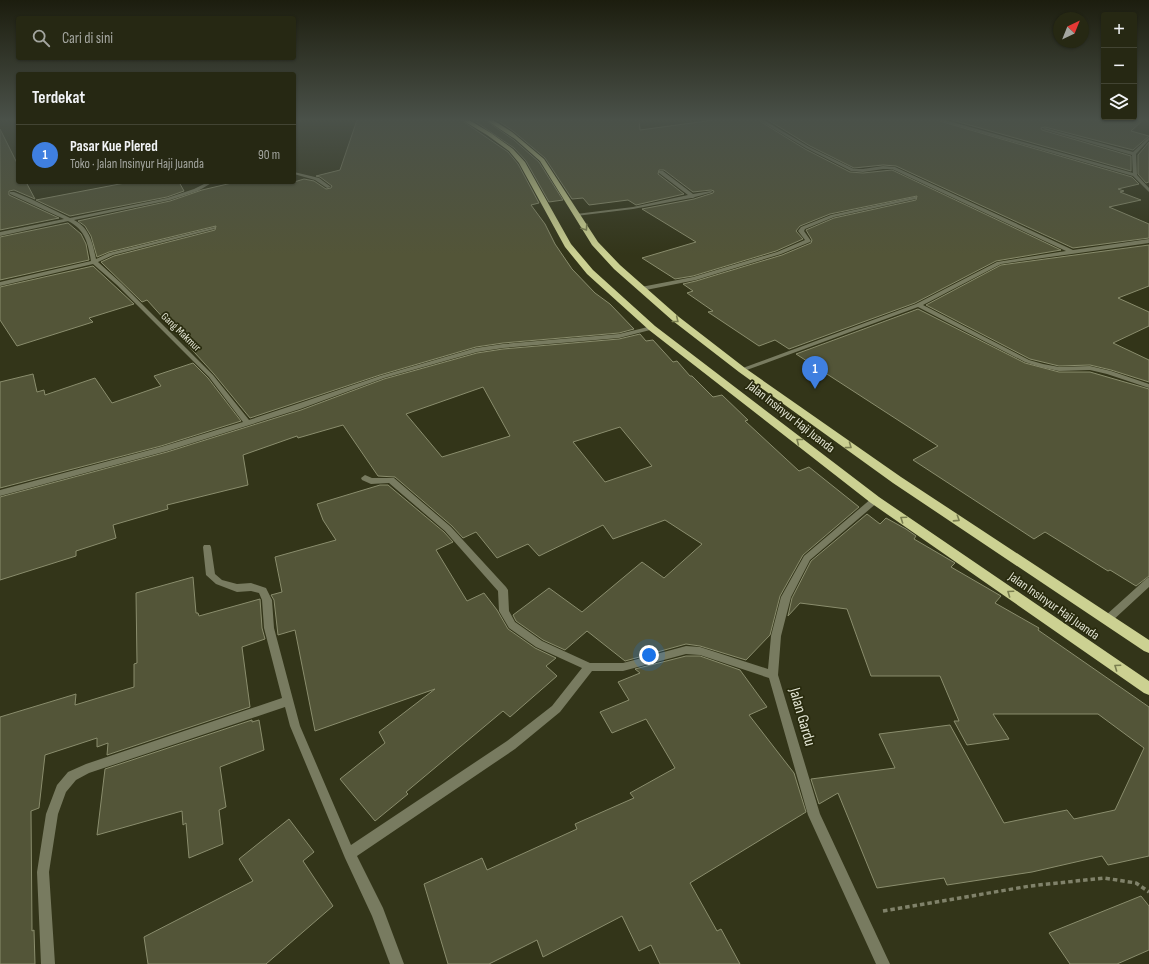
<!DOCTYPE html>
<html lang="id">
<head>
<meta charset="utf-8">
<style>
  :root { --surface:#262813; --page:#323421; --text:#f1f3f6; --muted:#a4a6a0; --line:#424433; --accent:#bca0f2 }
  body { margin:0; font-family:"Sofia Sans Condensed",sans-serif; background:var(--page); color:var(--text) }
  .controls { position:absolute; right:12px; top:12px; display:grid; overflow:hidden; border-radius:4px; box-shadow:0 1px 3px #0004 }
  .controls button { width:36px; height:36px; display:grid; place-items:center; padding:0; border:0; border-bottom:1px solid var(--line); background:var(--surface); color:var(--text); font:20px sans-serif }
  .compass { position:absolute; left:1053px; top:12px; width:36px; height:36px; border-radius:50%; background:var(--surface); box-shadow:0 1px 3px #0004; rotate:43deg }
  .you { position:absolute; left:649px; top:655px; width:14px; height:14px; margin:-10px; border:3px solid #fff; border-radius:50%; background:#1a73e8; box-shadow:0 0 0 6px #1a73e833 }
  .badge { display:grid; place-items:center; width:26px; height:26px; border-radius:50%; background:var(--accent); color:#fff; font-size:13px; font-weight:700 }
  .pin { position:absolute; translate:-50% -33px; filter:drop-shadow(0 1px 2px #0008) }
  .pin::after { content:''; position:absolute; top:21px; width:14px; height:12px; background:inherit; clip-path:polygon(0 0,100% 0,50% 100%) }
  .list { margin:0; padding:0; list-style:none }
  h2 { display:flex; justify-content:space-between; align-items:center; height:52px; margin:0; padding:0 16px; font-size:17px }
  h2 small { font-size:13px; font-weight:400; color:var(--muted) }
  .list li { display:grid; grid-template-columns:26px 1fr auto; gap:12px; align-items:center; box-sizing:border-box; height:60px; padding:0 16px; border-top:1px solid var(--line) }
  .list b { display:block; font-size:15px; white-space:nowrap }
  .list p { margin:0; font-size:13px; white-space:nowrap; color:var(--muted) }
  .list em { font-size:13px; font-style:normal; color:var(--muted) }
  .icon { flex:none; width:22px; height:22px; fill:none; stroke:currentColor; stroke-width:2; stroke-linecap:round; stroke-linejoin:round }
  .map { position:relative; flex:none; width:1149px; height:964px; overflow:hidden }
  .search { position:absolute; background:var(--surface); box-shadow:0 1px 3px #0004; left:16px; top:16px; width:280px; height:44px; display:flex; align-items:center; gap:10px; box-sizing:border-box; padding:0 14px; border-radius:4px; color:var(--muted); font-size:15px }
  .panel { position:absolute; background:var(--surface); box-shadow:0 1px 3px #0004; left:16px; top:72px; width:280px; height:112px; border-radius:4px }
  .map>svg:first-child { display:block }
  .building { fill:#535538; stroke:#8a8d6d; fill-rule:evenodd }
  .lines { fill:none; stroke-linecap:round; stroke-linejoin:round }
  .path { stroke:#80826a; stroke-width:3.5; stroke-dasharray:4.5 3; stroke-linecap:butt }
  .minor { fill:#787b60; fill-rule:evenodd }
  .trunk { fill:#ccd192; fill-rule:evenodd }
  .oneway { stroke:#7a7e50 }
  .labels { text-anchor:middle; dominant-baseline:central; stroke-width:3.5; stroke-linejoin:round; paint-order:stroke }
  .far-street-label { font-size:11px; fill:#e2e4d3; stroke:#292b0e }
  .street-label { font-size:13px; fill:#e2e4d3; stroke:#292b0e }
  .near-street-label { font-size:16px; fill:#e2e4d3; stroke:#292b0e }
</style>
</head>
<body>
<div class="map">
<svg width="1149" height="964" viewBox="0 0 1149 964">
  <rect width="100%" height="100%" fill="#333519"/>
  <path class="building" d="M 357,120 L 461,120 L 508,152 L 518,164 L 539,203 L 531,205 L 545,224 L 555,244 L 572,269 L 595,293 L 610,304 L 634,329 L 619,333 L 503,343 L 476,347 L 380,375 L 250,418 L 214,374 L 147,300 L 142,302 L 101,262 L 114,256 L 215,230 L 216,226 L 109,252 L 97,257 L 91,236 L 85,226 L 78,221 L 170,201 L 202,190 L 236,182 L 294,182 L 304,179 L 314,181 L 326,189 L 331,188 L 332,186 L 320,177 L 316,176 L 340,170 Z
    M 473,120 L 485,120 L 514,140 L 539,162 L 563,200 L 549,202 L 526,161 L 514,148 Z
    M 497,120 L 639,120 L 640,130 L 714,120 L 758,120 L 805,149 L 850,172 L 863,173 L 892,170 L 1061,250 L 996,261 L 915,303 L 789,349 L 775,340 L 759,346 L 708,312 L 713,311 L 687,293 L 693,291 L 683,284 L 696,281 L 782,255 L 811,243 L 812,240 L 806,230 L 834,218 L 916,200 L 917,196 L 830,214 L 800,226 L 796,231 L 803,239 L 776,251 L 693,276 L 675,279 L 642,258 L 696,242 L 642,209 L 694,199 L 713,193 L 714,191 L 711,190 L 693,192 L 664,170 L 659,170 L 658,174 L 684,194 L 636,205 L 628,200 L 589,205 L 583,198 L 572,199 L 545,158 L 513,131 Z
    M 768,120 L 936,120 L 1132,177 L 1139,184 L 1118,189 L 1124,191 L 1120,192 L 1141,200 L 1109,207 L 1149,224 L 1149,238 L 1073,248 L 896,166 L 883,165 L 854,168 L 810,146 Z
    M 952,120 L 1143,120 L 1131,131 L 1149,136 L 1133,150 L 1045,127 L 1041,128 L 1042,130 L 1131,156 L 1131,171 Z
    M 0,129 L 18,165 L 18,182 L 26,182 L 35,199 L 14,190 L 9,191 L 9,195 L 59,218 L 0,230 Z
    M 1149,142 L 1149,182 L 1146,183 L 1138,174 L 1138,155 Z
    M 130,182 L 179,182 L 184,191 L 167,197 L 70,216 L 36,200 Z
    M 68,223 L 81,234 L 86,244 L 89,260 L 0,280 L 0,237 Z
    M 1149,245 L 1149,286 L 1118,298 L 1149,312 L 1149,326 L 1113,343 L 1149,360 L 1149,382 L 1111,370 L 1090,365 L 1059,366 L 1030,359 L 926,305 L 1001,265 Z
    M 93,266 L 134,304 L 89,318 L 93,322 L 17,346 L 0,320 L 0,287 Z
    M 918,309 L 1025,363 L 1059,372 L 1090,372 L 1149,389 L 1149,576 L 1136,586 L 1110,570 L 1108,571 L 1045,532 L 1034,539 L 913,460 L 938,446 L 796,354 Z
    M 640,334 L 646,341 L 653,340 L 673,362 L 677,361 L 690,376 L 692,376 L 713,397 L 722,395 L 748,420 L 745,421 L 799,471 L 809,467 L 859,507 L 803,555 L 780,596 L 770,635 L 746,660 L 700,646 L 686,644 L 625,661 L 587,631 L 565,650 L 543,640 L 516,621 L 513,615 L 549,588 L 582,612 L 642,562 L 664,578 L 702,544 L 665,520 L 613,539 L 603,525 L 539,556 L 528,544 L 497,558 L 476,532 L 463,538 L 452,526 L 395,477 L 378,476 L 343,425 L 298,438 L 297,436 L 243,455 L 248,485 L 167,505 L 168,509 L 113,525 L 116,538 L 76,551 L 76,556 L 0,580 L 0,497 L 167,452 L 301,410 L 384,379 L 477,353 L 503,349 L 619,339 ZM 483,387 L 510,436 L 442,457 L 406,414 ZM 620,427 L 652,466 L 605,482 L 573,442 Z
    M 193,363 L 208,378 L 241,421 L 161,446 L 0,488 L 0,382 L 33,374 L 37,392 L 44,390 L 45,395 L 95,378 L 112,403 L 161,386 L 154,376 Z
    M 380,485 L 388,485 L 444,532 L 453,542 L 436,550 L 467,601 L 484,593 L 497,610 L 508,629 L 535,648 L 556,658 L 546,666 L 557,676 L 510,717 L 503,711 L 406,792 L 408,794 L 375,821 L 340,779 L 385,743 L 379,732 L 435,689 L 315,731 L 295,630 L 278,635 L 274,600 L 271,595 L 282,592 L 275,557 L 336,540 L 323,520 L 317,504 Z
    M 867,514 L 880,524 L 886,518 L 906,529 L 916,536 L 914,539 L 955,563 L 951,567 L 1001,596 L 995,603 L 1039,628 L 1038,630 L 1149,707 L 1149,856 L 1108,865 L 1102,856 L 1032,872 L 947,885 L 944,878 L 877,888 L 838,793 L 819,804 L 811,779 L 895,768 L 879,734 L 950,725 L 1004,823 L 1067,810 L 1074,819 L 1115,810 L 1144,748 L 1098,714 L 993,714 L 1009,739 L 967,745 L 954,721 L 959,721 L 940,676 L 871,676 L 847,609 L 800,603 L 788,616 L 792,598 L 811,561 Z
    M 193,577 L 196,613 L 198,613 L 199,616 L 260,599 L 262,628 L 265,639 L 242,647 L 250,707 L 107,755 L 108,743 L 97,747 L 97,738 L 45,755 L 39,808 L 31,811 L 32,931 L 34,930 L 35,964 L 0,964 L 0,717 L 76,694 L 75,705 L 134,687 L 134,664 L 137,663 L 136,593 Z
    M 686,656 L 700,656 L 740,670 L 767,707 L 749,715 L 794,773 L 806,812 L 690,883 L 717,931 L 721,929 L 740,964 L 660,964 L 651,945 L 639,951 L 622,916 L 543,957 L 537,940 L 489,964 L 448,964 L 424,884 L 482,858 L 487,870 L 577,829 L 575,824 L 634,798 L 630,793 L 675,768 L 646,719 L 612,733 L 600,712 L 629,700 L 618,682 L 640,673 L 635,669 Z
    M 252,720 L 252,722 L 259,720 L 264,750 L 220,767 L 226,807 L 219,810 L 223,844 L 189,858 L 186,823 L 183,825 L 182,811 L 97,835 L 105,769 Z
    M 289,819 L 314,852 L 303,861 L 333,906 L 266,964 L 148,964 L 144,937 L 253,881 L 239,859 Z
    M 1141,896 L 1149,906 L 1149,950 L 1117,964 L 1070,964 L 1049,933 Z"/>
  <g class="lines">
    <path class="path" d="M 883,911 L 1030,886 L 1104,878 L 1136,883 L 1149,892"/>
    <path class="minor" d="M 759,120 L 764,120 L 809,147 L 854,169 L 863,169 L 883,166 L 895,167 L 1073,250 L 1149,239 L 1149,243 L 1001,264 L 923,305 L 1029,360 L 1043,364 L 1059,367 L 1090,366 L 1111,371 L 1149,384 L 1149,388 L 1107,374 L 1090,370 L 1059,371 L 1040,367 L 1025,362 L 918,307 L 744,371 L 740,371 L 740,369 L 916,304 L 997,262 L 1066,251 L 892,169 L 883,169 L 863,172 L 851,171 L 806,148 Z
      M 937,120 L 945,120 L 1133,173 L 1132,155 L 1042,129 L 1045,128 L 1133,152 L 1149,137 L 1149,140 L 1136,154 L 1137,175 L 1149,188 L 1149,192 L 1133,176 Z
      M 659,171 L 663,171 L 693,194 L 711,191 L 713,192 L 695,197 L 693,198 L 691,198 L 633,209 L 576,216 L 574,215 L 576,214 L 633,207 L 688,195 L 659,173 Z
      M 294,172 L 319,178 L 331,187 L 327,188 L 315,180 L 294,174 Z
      M 208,182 L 213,182 L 198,191 L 170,200 L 74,220 C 90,228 93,244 96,259 L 109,253 L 215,227 L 215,229 L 113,255 L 98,262 L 121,283 L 213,375 L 249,420 L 294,405 L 380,376 L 476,348 L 503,344 L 619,334 L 652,326 L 655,328 L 654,329 L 619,338 L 503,348 L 477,352 L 384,378 L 300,409 L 167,451 L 0,496 L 0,490 L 161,447 L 243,422 L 209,377 L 117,285 L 93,264 L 0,286 L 0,282 L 91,261 C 88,244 86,230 68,221 L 0,236 L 0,232 L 64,219 L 10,194 L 10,192 L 14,192 L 31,199 L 70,218 L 167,198 L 194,189 Z
      M 914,197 L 916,197 L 916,199 L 834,217 L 805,229 L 804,231 L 811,241 L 810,242 L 781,254 L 696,280 L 641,291 L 638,289 L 641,287 L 693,277 L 777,252 L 805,240 L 798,231 L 801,227 L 831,215 Z
      M 365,475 L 372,478 L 394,478 L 451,527 L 506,587 L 508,590 L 509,611 L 515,622 L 542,641 L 590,663 L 623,663 L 686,646 L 700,647 L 768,669 L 771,636 L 781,597 L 804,556 L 872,498 L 878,498 L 879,500 L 878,502 L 810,560 L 791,597 L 781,636 L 778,675 L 820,814 L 890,964 L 876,964 L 808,815 L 769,678 L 700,655 L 686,654 L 623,671 L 592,671 L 560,712 L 515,749 L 357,856 L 383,908 L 404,964 L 390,964 L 372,916 L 345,858 L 290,726 L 285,707 L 89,773 L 76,780 L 66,792 L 58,814 L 49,872 L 55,964 L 41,964 L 37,872 L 46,814 L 57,785 L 68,772 L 86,764 L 282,698 L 264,628 L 262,600 L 259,593 L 251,591 L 237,592 L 216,584 L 206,575 L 203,547 L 204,545 L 210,545 L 211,547 L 215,574 L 222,580 L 237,584 L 251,583 L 266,588 L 272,600 L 274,628 L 300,726 L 351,845 L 507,741 L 552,706 L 582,668 L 536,647 L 509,628 L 499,611 L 498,591 L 445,531 L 389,483 L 371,484 L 362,480 L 361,478 Z
      M 1149,577 L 1149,587 L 1111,622 L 1108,623 L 1105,622 L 1103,619 L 1105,616 L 1146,579 Z"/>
    <path class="trunk" d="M 462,120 L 469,120 L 491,133 L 513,149 L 525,162 L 571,244 L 593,270 L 655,326 L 879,497 L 1149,681 L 1149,695 L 1144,693 L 871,503 L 649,330 L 587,274 L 565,247 L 519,163 L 509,151 L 487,135 Z
      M 486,120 L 493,120 L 512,132 L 544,159 L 598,242 L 620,265 L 679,317 L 745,368 L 901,477 L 1149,640 L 1149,653 L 1144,651 L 893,483 L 739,372 L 673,321 L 614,269 L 592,245 L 540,161 L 515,139 Z"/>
  </g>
  <defs><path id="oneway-chevron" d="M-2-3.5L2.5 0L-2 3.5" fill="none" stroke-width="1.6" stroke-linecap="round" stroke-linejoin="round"/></defs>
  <g class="oneway">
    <use href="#oneway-chevron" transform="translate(585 228) rotate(56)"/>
    <use href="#oneway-chevron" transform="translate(676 320) rotate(39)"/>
    <use href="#oneway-chevron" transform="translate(799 441) rotate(-142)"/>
    <use href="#oneway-chevron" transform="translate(849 446) rotate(36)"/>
    <use href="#oneway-chevron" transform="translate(903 519) rotate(-145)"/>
    <use href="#oneway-chevron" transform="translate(957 519) rotate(33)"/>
    <use href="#oneway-chevron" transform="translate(1010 593) rotate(-145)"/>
    <use href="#oneway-chevron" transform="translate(1117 667) rotate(-145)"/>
  </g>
  <linearGradient id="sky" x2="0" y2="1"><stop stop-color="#1c1d0e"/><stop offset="0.47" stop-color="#4a5149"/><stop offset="1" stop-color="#4a5149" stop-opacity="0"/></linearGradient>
  <rect width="1149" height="255" fill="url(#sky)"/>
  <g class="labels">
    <g class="far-street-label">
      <text transform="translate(181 332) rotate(44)">Gang Makmur</text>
    </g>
    <g class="street-label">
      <text transform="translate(791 417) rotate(38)">Jalan Insinyur Haji Juanda</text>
      <text transform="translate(1054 606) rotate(35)">Jalan Insinyur Haji Juanda</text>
    </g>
    <g class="near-street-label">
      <text transform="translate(802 717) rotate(74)">Jalan Gardu</text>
    </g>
  </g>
</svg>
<div class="controls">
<button>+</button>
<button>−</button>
<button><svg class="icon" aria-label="layers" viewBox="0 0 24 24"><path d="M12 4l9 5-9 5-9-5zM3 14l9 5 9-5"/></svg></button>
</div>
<svg class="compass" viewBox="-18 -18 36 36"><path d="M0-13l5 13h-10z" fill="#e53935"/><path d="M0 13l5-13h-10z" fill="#a4a6a0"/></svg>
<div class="you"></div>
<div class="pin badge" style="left:815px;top:389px;background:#3f7fe0">1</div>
<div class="search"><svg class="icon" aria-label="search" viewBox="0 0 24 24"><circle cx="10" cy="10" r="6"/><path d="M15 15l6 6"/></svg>Cari di sini</div>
<section class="panel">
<h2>Terdekat<small></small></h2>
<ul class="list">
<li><span class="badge" style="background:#3f7fe0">1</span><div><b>Pasar Kue Plered</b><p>Toko · Jalan Insinyur Haji Juanda</p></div><em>90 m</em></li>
</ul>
</section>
</div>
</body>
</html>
